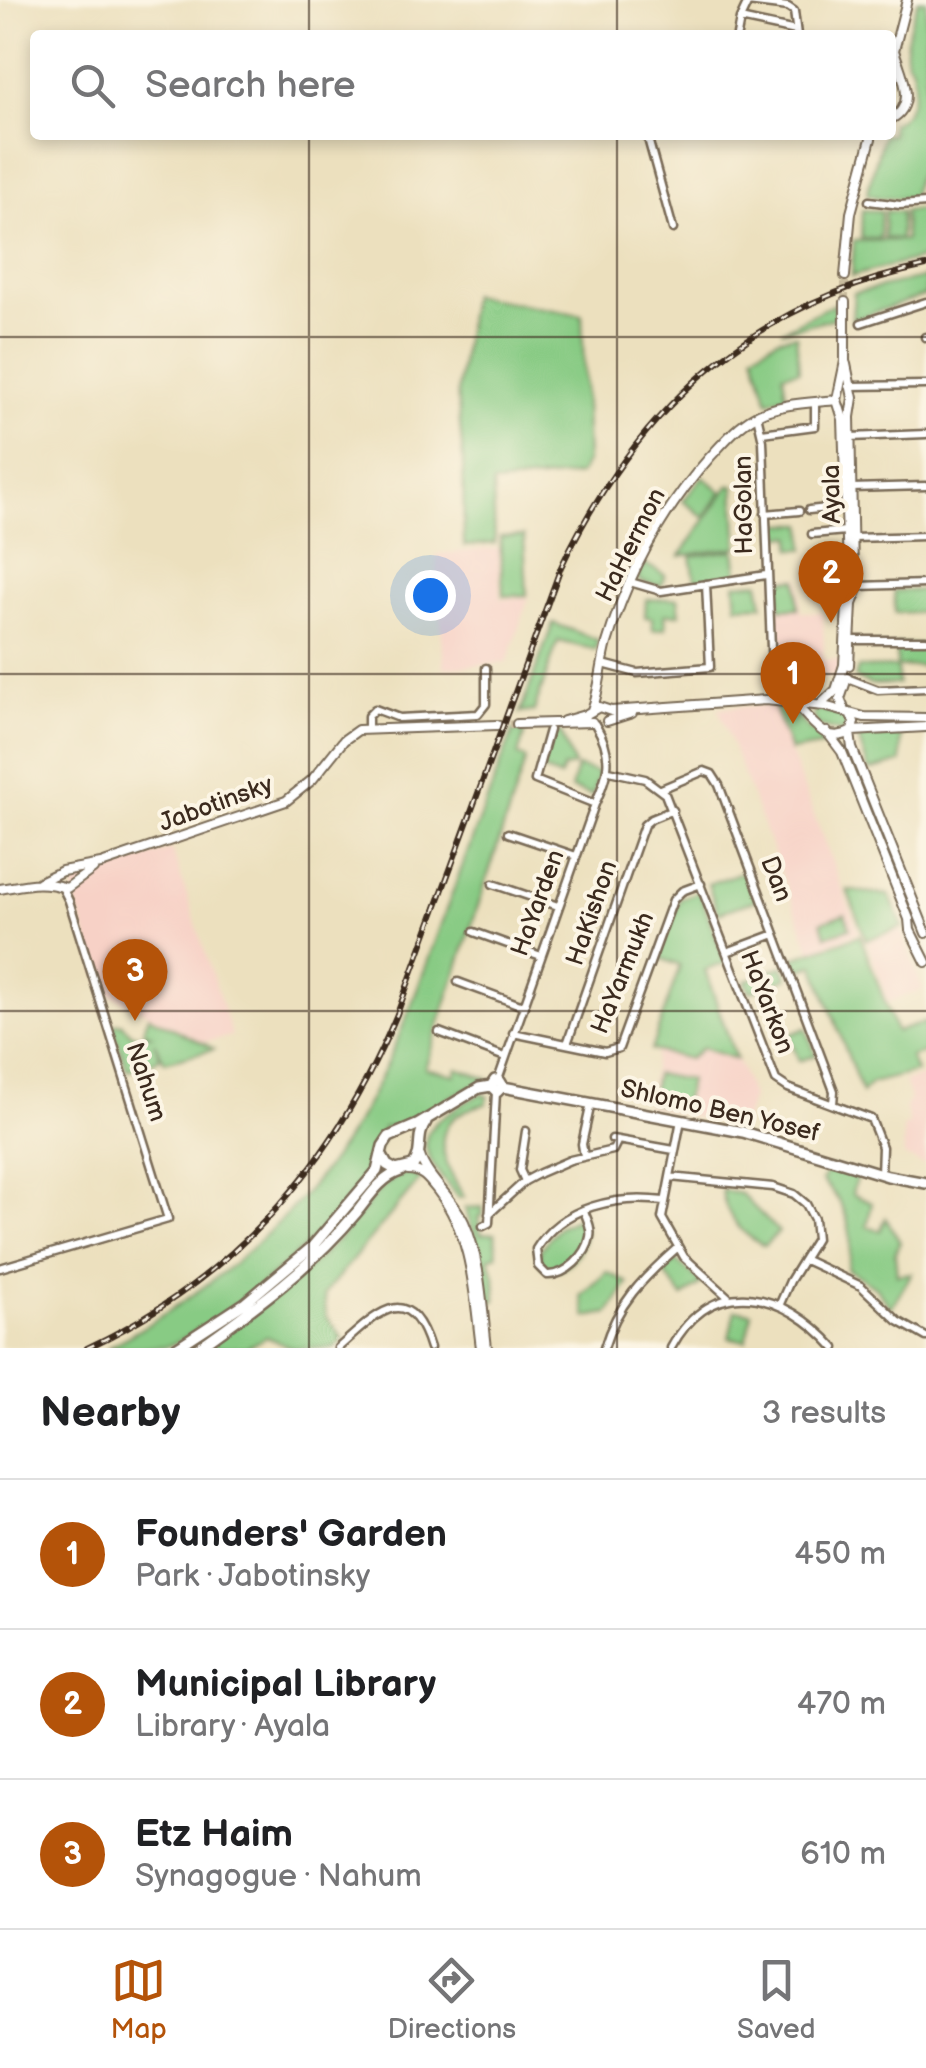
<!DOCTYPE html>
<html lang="en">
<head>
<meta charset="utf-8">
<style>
  :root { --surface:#fff; --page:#f2f2f2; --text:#202124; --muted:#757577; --line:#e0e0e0; --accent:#b45309 }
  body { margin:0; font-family:"Balsamiq Sans",sans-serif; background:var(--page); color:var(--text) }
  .you { position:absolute; left:430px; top:595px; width:35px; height:35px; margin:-25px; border:8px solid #fff; border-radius:50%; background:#1a73e8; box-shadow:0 0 0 15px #1a73e833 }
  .badge { display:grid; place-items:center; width:65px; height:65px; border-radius:50%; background:var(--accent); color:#fff; font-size:32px; font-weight:700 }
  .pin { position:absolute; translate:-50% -82px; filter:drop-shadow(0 2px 5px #0008) }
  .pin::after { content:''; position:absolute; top:52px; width:35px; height:30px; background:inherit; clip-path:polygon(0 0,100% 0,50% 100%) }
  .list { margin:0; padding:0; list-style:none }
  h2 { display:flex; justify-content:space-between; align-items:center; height:130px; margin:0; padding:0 40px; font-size:42px }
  h2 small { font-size:32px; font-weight:400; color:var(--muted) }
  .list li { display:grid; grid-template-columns:65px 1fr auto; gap:30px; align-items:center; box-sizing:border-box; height:150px; padding:0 40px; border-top:2px solid var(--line) }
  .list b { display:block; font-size:38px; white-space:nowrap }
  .list p { margin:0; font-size:32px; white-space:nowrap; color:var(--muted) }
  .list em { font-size:32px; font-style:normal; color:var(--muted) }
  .icon { flex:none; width:55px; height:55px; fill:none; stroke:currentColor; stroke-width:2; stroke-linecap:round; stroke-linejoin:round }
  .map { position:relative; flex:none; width:926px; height:1348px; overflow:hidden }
  .search { position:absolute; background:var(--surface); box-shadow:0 5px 15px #0003; left:30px; right:30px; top:30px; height:110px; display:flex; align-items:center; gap:25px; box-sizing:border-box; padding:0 35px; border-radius:10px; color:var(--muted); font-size:38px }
  .sheet { height:580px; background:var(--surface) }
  nav { display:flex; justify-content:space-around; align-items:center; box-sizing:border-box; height:140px; border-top:2px solid var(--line); background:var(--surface); font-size:28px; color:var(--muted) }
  nav a { display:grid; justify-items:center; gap:5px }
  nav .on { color:var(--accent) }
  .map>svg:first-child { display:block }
  .built { fill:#f7d1c6 }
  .green { fill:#88cb84; stroke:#627a51; stroke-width:2.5 }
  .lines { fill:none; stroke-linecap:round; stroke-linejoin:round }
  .tertiary-tunnel { stroke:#c9bc9e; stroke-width:8; stroke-dasharray:8 4; stroke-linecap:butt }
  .minor-casing { stroke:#796a56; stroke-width:11 }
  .tertiary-casing { stroke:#796a56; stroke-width:12 }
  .secondary-casing { stroke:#796a56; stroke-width:14 }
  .minor { stroke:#fff; stroke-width:6 }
  .tertiary { stroke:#fff; stroke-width:8 }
  .secondary { stroke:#fff; stroke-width:9 }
  .rail-casing { stroke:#3b2a1e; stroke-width:6 }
  .rail { stroke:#fcf5e5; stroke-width:2.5; stroke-dasharray:8; stroke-linecap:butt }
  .grid { fill:none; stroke:#3b2a1e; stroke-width:2.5; stroke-opacity:0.55 }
  .labels { text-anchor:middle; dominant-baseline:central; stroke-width:8; stroke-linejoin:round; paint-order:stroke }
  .street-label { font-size:25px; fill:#3b2a1e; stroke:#fcf5e5 }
</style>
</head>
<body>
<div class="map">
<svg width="926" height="1348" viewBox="0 0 926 1348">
  <rect width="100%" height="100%" fill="#fcf5e5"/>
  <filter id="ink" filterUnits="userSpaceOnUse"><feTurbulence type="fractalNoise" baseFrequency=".01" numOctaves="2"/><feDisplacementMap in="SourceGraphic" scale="20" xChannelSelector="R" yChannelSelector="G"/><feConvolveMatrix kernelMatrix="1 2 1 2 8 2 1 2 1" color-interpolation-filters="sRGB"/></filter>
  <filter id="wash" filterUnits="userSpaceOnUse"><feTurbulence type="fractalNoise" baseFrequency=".0048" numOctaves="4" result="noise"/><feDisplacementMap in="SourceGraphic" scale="40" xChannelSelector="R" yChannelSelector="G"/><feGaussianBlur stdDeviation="2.25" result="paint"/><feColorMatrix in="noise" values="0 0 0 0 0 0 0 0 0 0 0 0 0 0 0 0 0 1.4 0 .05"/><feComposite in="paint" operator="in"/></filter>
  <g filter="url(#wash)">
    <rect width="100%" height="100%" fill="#ece0be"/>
    <path class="built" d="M 499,548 L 500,599 L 529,597 L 507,663 L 444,668 L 436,554 Z
      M 800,577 L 801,612 L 823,613 L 824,660 L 841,660 L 838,676 L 778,678 L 775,578 Z
      M 772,705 L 859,932 L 811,951 L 718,708 Z
      M 172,849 L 232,1036 L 204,1042 L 103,991 L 73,891 L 74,883 L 88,875 Z
      M 901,930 L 923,990 L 888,1002 L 867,942 Z
      M 702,1050 L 738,1061 L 752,1096 L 743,1127 L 646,1106 L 656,1052 L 689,1060 Z
      M 926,1074 L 926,1164 L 924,1165 L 904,1156 L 903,1127 L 910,1124 L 905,1107 L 910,1099 L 904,1082 Z"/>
    <path class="green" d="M 918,0 L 926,0 L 926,150 L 911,198 L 880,198 L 867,194 L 883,135 L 891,135 L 891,124 C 910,116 918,90 912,69 C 908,57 907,68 906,55 C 904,37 913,17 918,0 Z
      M 923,209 L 926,257 L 852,276 L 854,241 L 905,240 L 904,211 Z
      M 862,210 L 881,211 L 880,238 L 861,238 Z
      M 885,211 L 901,212 L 900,239 L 884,238 Z
      M 926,277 L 926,295 L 852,320 L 854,293 Z
      M 471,295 L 582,315 L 587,461 L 579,475 L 493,484 L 495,543 L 464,546 L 463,458 L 457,393 Z
      M 835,303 L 835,318 L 781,331 Z
      M 796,335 L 799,370 L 783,374 L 786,396 L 768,401 L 754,353 L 779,338 Z
      M 703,476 L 722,492 L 704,517 L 683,501 Z
      M 729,486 L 734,486 L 738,547 L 680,556 Z
      M 776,524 L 804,524 L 805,549 L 792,549 L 792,536 L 776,536 Z
      M 524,536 L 527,595 L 503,596 L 500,537 Z
      M 735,550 L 738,574 L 695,580 L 691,556 Z
      M 645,564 L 665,575 L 661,586 L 639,581 L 638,576 Z
      M 797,579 L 798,608 L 780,609 L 779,580 Z
      M 759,582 L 763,605 L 737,606 L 735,584 Z
      M 926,590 L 926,612 L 895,613 L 894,591 Z
      M 678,598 L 680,614 L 665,614 L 666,628 L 653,630 L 652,618 L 645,617 L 646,600 Z
      M 553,623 L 598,640 L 596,650 L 558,641 L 534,711 L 520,713 Z
      M 896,645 L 926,645 L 926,666 L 897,667 L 898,684 L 871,685 L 855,678 L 858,668 L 897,667 Z
      M 773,704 L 792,710 L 807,728 L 832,744 L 790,751 Z
      M 819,709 L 848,716 L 852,723 L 851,729 L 841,732 L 818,726 L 813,714 Z
      M 513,731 L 525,731 L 518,756 L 526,759 L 425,1068 L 455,1075 L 457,1068 L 488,1079 L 448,1098 L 410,1125 L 383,1128 C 378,1198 232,1318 168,1346 C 151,1348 125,1348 107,1348 C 214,1290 311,1210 369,1100 C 401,1039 423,974 446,910 C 468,850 491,790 513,731 Z
      M 554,733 L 561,733 L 574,766 L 563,768 L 560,777 L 540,769 Z
      M 901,734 L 901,762 L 869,771 L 858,737 Z
      M 577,767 L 599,773 L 592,796 L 571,789 Z
      M 745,871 L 756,900 L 718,913 L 708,884 Z
      M 847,890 L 889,895 L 903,927 L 866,940 Z
      M 699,891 L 726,963 L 705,970 L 736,1059 L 702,1048 L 689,1059 L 651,1050 L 680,966 L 658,957 L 680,899 Z
      M 845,914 L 850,928 L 826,936 L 821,922 Z
      M 860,935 L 896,1032 L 926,1022 L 926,1052 L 910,1057 L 916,1072 L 871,1083 L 862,1093 L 814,965 L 797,971 L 793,958 Z
      M 783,966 L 788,978 L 750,992 L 745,981 Z
      M 149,1016 L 214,1049 L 165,1062 L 154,1042 L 160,1058 L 145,1066 L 127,1070 L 112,1025 L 121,1023 L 132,1034 L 151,1035 L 143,1030 Z
      M 806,1028 L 816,1055 L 799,1061 L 789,1035 Z
      M 655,1074 L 689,1080 L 683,1109 L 650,1103 Z
      M 481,1094 L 488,1097 L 486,1104 C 425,1117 439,1157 464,1197 L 458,1198 C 409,1140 415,1129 481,1094 Z
      M 830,1167 L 857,1175 L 852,1194 L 872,1203 L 867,1226 L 880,1231 L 886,1218 L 900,1242 L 895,1254 L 897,1275 L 912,1273 L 891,1308 L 875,1287 L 847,1269 C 856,1234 848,1205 822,1181 Z
      M 407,1173 L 421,1178 L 324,1294 L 326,1316 L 343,1339 L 333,1348 L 293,1348 L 267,1337 L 245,1348 L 202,1348 C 258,1311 312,1271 356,1219 C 371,1201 383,1179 407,1173 Z
      M 722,1190 L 741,1194 L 779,1232 L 764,1246 C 742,1235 724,1214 722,1190 Z
      M 482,1207 L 483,1215 L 478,1217 L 481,1234 L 495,1233 L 497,1255 L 489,1258 L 495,1278 L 496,1300 L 489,1304 L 481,1254 L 465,1208 Z
      M 582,1216 C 590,1240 576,1269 549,1271 L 541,1264 L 540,1250 L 558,1227 Z
      M 674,1259 L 702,1283 L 683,1297 L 661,1269 Z
      M 607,1272 L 628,1283 L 609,1313 L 586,1317 L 581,1296 Z
      M 735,1310 L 752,1313 L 746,1341 L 729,1338 Z"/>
  </g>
  <g filter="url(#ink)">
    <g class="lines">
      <path class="tertiary-tunnel" d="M 845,302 L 845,276
        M 497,725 L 517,724"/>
      <defs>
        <path id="minor" d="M 740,19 L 748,2 L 788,7 L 794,11 L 797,35
          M 737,35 L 740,19 L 796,31
          M 647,135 L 673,229
          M 869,201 L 900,205 L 926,203
          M 861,323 L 926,302
          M 925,337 L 926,337
          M 849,386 L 926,385
          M 757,415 L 763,441 L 773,700
          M 762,433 L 815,426 L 815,402
          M 850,437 L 926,434
          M 851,488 L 926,486
          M 809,510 L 846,506
          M 765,514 L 799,511
          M 812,534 L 846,531
          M 853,538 L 926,536
          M 630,582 L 661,591 L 766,575
          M 858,586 L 926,584
          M 852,640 L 926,640
          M 603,664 L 637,673 L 710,667 L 706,584
          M 847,678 L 878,690 L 926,688
          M 368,728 L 368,716 L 375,709 L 399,718 L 478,714 L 486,704 L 486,668
          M 549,730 L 535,780 L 595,804
          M 609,771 L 645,779 L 665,794 L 776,1080 L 788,1088 L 871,1119 L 882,1147 L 881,1174
          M 661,789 L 704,771 L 712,774 L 719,785 L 834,1091 L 833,1104
          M 508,833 L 576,856
          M 493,884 L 558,906
          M 474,932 L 541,956
          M 727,952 L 775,934
          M 458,982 L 523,1006
          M 439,1032 L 505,1057
          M 513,1033 L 605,1052 L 619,1048 L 673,900 L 682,891 L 701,884
          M 567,1044 L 644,825 L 651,819 L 673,810
          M 498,1080 L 595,804 C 609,773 614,755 595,724
          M 681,1120 L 662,1218 L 684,1257 L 728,1297
          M 612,1139 L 674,1150
          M 584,1156 L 582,1144 L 591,1103
          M 670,1177 L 773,1187 L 794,1194 L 806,1204 L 814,1219 L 816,1239 L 790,1281 L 779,1306
          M 525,1181 L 520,1170 L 526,1131
          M 584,1211 C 587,1219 592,1228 590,1237 C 587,1255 566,1276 547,1275 L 538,1266 L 536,1249 C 562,1206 617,1195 664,1201
          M 489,1214 L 525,1181 L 540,1173 L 570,1160 L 613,1150 L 618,1140
          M 483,1226 L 489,1223 L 496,1092
          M 805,1260 L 861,1286 L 898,1321 L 926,1337
          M 0,1268 L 168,1219 L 69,901 L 62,887
          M 338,1348 C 375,1316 408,1277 430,1348
          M 604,1348 C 617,1304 643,1278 677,1248
          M 671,1348 C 713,1271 785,1292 835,1348"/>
        <path id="tertiary" d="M 891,62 L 907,0
          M 891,119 C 920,104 899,70 893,47
          M 845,276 L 851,213 L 872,135
          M 846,364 L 853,398 L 850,417 L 853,571 L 858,589 L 852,604 L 849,665
          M 820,705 L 836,690 L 844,665 L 847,604 L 842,588 L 848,570 L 843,419 L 837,400 L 845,361 L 845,302
          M 796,706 C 812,718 824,747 852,731 L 854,722 L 851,715
          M 592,710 C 600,689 601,665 607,643 C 628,573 662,511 710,457 C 724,442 737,426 755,416 C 779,403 810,403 837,400
          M 845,711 L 840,699 L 847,678
          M 564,721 L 585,715 L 599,707 L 611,711 L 766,700 L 824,706 L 864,717 L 926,718
          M 607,721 L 632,713
          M 517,724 L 592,722
          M 852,731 L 926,727
          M 827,732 L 842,752 L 909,919 L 910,930 L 926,962
          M 850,733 L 852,748 L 926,933
          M 39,882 L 62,871 L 101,864 L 286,801 L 312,780 L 344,740 L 358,730 L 497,725
          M 0,889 C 29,884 40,880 67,888 L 93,869
          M 420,1156 C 427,1178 453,1198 464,1222 C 481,1260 482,1307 487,1348
          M 408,1170 C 423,1170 429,1180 438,1191 C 473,1236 474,1294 481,1348"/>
        <path id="secondary" d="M 503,1087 L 743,1132 L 888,1176 L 926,1183
          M 382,1156 L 387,1165 L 396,1170 L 413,1166 C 424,1152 415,1137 426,1122
          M 176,1348 L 245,1303 L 312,1247 L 377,1171 L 383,1146 L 389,1137 L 417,1125 L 479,1088 L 491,1086 L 495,1080 L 500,1081 L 503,1086 L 497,1092 L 491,1086
          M 198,1348 C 256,1307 311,1267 357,1212 C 369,1197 381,1177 401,1171"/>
      </defs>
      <use href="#minor" class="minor-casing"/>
      <use href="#tertiary" class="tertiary-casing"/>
      <use href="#secondary" class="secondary-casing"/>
      <use href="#minor" class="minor"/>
      <use href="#tertiary" class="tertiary"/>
      <use href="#secondary" class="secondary"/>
      <defs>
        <path id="rail" d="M 87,1348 C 235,1278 335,1164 397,1014 L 561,567 C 636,410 753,301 926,266"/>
      </defs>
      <use href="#rail" class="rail-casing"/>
      <use href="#rail" class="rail"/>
    </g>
  </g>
  <path class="grid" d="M 309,0 L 309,35M 617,0 L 617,35M 309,135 L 309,1348M 617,135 L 617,1348M 0,337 L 926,337M 0,674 L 926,674M 0,1011 L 926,1011"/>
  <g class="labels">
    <g class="street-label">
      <text transform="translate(832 494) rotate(-91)">Ayala</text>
      <text transform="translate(744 505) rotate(-91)">HaGolan</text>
      <text transform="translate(631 545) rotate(-63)">HaHermon</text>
      <text transform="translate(216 804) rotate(-20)">Jabotinsky</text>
      <text transform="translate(776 879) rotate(69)">Dan</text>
      <text transform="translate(538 903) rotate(-70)">HaYarden</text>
      <text transform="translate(592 913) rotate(-71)">HaKishon</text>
      <text transform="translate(623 973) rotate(-68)">HaYarmukh</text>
      <text transform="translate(767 1002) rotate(69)">HaYarkon</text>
      <text transform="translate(146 1082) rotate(72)">Nahum</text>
      <text transform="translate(720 1111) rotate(13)">Shlomo Ben Yosef</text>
    </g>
  </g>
</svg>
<div class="you"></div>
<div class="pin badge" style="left:793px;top:724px">1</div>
<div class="pin badge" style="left:831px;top:623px">2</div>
<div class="pin badge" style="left:135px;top:1021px">3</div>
<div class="search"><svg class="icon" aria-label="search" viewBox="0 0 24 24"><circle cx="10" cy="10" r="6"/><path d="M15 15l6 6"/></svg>Search here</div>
</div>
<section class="sheet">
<h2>Nearby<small>3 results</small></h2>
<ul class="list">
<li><span class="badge">1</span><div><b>Founders' Garden</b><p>Park · Jabotinsky</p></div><em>450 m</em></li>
<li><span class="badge">2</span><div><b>Municipal Library</b><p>Library · Ayala</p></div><em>470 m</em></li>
<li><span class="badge">3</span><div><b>Etz Haim</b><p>Synagogue · Nahum</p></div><em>610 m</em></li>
</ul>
</section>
<nav>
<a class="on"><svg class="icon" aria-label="map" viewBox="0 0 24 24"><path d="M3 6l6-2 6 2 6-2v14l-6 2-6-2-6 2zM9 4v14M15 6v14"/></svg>Map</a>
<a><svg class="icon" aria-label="directions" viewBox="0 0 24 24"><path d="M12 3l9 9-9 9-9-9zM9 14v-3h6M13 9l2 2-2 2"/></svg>Directions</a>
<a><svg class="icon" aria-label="saved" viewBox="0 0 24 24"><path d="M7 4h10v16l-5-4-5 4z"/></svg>Saved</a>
</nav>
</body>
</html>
